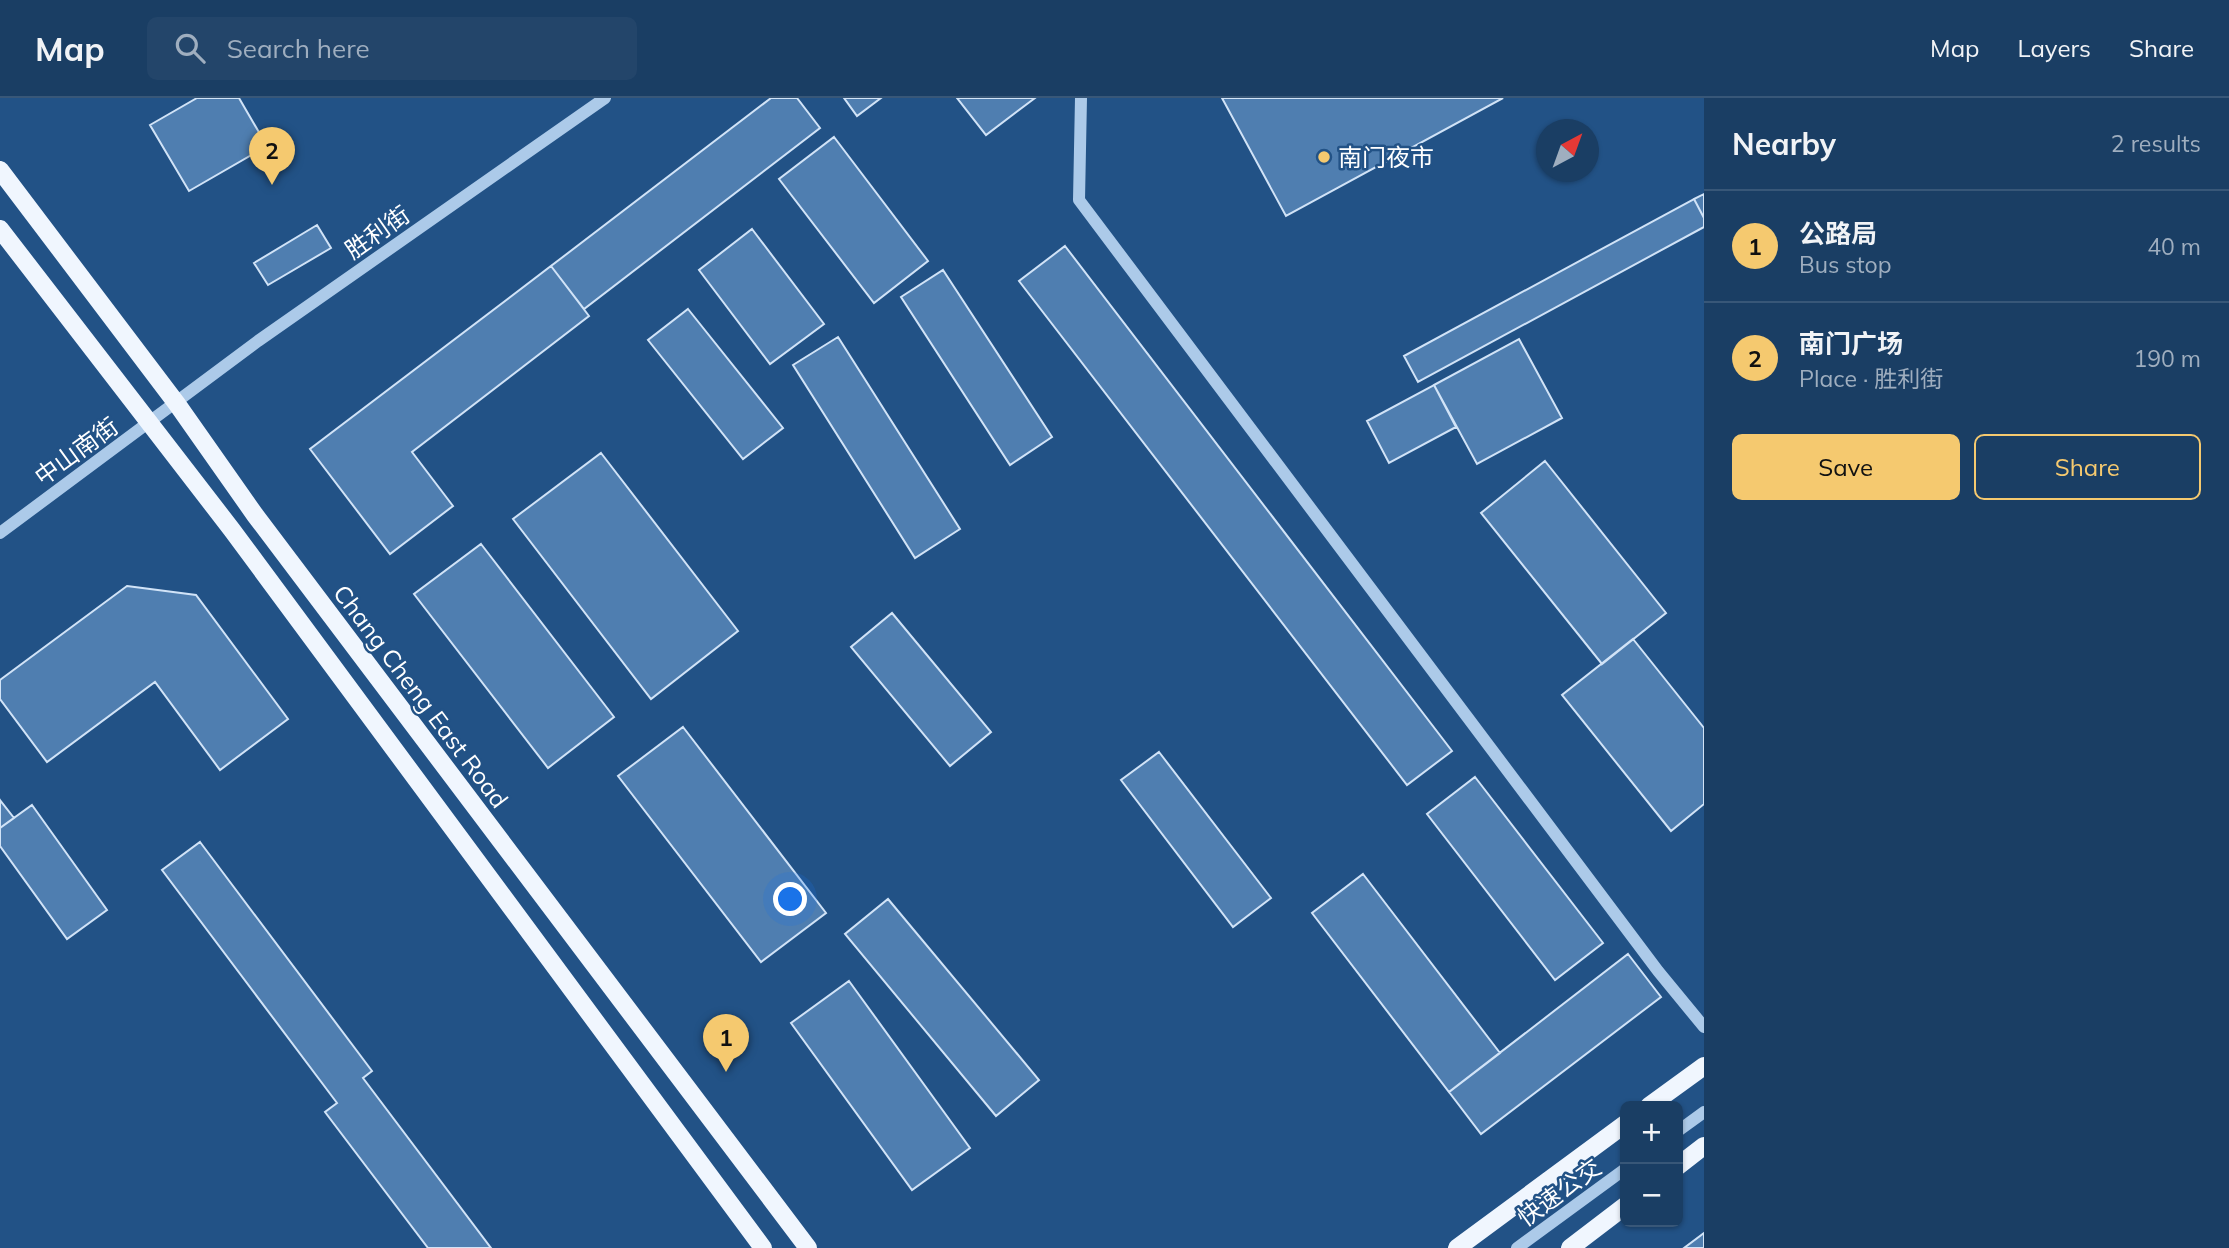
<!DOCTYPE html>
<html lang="en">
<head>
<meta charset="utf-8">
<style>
  :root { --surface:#1a3e64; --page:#23456a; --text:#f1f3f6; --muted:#9faebf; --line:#385778; --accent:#f5c96f }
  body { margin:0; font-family:Mulish,"Noto Sans SC",sans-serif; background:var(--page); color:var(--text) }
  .controls { position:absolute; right:21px; bottom:21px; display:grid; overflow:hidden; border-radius:10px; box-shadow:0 2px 5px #0004 }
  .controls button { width:63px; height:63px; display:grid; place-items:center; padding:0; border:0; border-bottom:2px solid var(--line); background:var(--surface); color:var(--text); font:35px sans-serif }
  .compass { position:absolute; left:1536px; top:21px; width:63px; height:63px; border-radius:50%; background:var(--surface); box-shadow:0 2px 5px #0004; rotate:41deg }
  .you { position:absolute; left:791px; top:802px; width:24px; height:24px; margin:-18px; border:5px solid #fff; border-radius:50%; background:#1a73e8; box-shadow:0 0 0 10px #1a73e833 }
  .badge { display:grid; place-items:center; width:46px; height:46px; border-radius:50%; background:var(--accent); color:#111; font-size:23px; font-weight:700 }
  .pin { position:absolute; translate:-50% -58px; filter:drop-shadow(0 2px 4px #0008) }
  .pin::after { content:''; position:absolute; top:37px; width:24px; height:21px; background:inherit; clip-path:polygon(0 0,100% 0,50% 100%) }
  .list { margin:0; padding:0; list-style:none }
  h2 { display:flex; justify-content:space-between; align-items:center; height:91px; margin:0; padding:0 28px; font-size:30px }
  h2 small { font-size:23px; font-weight:400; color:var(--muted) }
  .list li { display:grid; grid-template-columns:46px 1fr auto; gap:21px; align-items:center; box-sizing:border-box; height:112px; padding:0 28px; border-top:2px solid var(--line) }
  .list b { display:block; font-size:26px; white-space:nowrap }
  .list p { margin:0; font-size:23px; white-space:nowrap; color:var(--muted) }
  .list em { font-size:23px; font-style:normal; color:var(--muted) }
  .actions { display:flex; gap:14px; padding:21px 28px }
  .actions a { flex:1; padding:16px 0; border:2px solid var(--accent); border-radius:10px; text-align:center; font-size:24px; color:var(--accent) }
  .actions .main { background:var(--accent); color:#111 }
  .icon { flex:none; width:38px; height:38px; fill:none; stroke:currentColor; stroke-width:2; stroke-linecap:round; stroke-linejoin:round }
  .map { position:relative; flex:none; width:1704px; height:1150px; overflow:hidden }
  header { display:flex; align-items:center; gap:42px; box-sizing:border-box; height:98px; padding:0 35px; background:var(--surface); border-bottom:2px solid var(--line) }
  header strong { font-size:33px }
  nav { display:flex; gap:38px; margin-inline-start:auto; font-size:24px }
  .search { width:490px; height:63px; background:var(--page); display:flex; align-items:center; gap:18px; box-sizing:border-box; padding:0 24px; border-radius:10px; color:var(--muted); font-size:26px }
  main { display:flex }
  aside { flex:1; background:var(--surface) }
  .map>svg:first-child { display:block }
  .building { fill:#4f7eb0; stroke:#d1e3f7; stroke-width:2 }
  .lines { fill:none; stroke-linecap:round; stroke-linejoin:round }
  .minor { stroke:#accae9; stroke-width:12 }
  .major { stroke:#f0f6fe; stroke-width:18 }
  .poi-dot { fill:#f5c96f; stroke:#225286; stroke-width:2.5 }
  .labels { text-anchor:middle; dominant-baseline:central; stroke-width:5; stroke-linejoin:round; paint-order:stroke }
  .poi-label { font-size:24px; fill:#fff; stroke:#225286; text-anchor:start }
  .street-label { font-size:24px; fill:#fff; stroke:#225286 }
</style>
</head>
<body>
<header>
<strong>Map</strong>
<div class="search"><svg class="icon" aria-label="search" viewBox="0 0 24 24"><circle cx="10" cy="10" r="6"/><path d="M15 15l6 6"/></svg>Search here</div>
<nav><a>Map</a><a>Layers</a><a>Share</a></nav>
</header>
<main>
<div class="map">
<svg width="1704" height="1150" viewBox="0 0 1704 1150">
  <rect width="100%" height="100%" fill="#225286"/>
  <path class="building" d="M 197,0 L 239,0 L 267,48 L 189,93 L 150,27 Z
    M 771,0 L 797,0 L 820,30 L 584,211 L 551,168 Z
    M 844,0 L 881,0 L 857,18 Z
    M 957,0 L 1035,0 L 986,37 Z
    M 1222,0 L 1503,0 L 1286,118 Z
    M 834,39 L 928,163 L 874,205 L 779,81 Z
    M 1704,96 L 1704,120 L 1694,101 Z
    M 1694,101 L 1704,120 L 1704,129 L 1418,284 L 1404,258 Z
    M 317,127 L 331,150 L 268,187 L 254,165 Z
    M 752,131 L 824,226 L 770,266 L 699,172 Z
    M 1065,148 L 1452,653 L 1407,687 L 1019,183 Z
    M 551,168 L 589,218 L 412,354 L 453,408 L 390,456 L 310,351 Z
    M 943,172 L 1052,339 L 1010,367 L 901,199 Z
    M 688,211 L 783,330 L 743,361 L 648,242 Z
    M 838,239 L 960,431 L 915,460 L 793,267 Z
    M 1519,241 L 1562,320 L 1477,366 L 1434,287 Z
    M 1434,287 L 1456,329 L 1389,365 L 1367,323 Z
    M 601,355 L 738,533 L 651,601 L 513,421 Z
    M 1545,363 L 1666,515 L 1602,566 L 1481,415 Z
    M 481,446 L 614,619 L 548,670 L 414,496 Z
    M 127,488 L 196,497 L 288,621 L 220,672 L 155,584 L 47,664 L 0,601 L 0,582 Z
    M 892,515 L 991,634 L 950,668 L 851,549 Z
    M 1633,541 L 1704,630 L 1704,706 L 1671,733 L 1562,597 Z
    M 683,629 L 826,815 L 761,864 L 618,678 Z
    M 1159,654 L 1271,800 L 1233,829 L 1121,682 Z
    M 1475,679 L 1603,845 L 1555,882 L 1427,716 Z
    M 0,702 L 14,720 L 0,730 Z
    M 32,707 L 107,812 L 67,841 L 0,748 L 0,730 Z
    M 200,744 L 372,973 L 363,980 L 491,1150 L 428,1150 L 325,1014 L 337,1005 L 162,772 Z
    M 1363,776 L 1500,955 L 1449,994 L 1312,815 Z
    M 888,801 L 1039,982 L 996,1018 L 845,836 Z
    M 1628,856 L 1661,899 L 1481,1036 L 1449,994 Z
    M 849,883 L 970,1050 L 912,1092 L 791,925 Z
    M 1704,1135 L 1704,1150 L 1684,1150 Z"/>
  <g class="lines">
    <path class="minor" d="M 1081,0 L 1079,102 L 1658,873 L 1704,929
      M 0,435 L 258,243 L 605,0
      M 1678,1033 L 1704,1014
      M 1517,1150 L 1625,1071"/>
    <path class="major" d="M 0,72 L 177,306 L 255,417 L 808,1150
      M 0,131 L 232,432 L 763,1150
      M 1649,1008 L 1704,968
      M 1678,1068 L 1704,1048
      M 1457,1150 L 1625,1026
      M 1570,1150 L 1625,1108"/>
  </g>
  <circle class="poi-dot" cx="1324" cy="59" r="7"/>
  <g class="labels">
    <g class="poi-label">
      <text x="1338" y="59">南门夜市</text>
    </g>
    <g class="street-label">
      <text transform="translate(377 134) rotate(-35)">胜利街</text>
      <text transform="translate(76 353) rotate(-36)">中山南街</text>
      <text transform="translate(421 598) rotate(53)">Chang Cheng East Road</text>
      <text transform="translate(1559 1094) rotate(-36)">快速公交</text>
    </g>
  </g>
</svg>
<div class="controls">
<button>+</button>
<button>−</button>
</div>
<svg class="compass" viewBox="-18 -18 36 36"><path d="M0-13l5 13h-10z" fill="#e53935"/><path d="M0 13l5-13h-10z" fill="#9faebf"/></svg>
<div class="you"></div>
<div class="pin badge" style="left:726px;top:974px">1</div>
<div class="pin badge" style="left:272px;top:87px">2</div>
</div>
<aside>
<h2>Nearby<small>2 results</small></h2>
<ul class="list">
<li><span class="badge">1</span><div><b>公路局</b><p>Bus stop</p></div><em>40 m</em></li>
<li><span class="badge">2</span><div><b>南门广场</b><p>Place · 胜利街</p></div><em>190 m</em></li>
</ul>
<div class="actions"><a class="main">Save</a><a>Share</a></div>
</aside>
</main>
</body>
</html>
